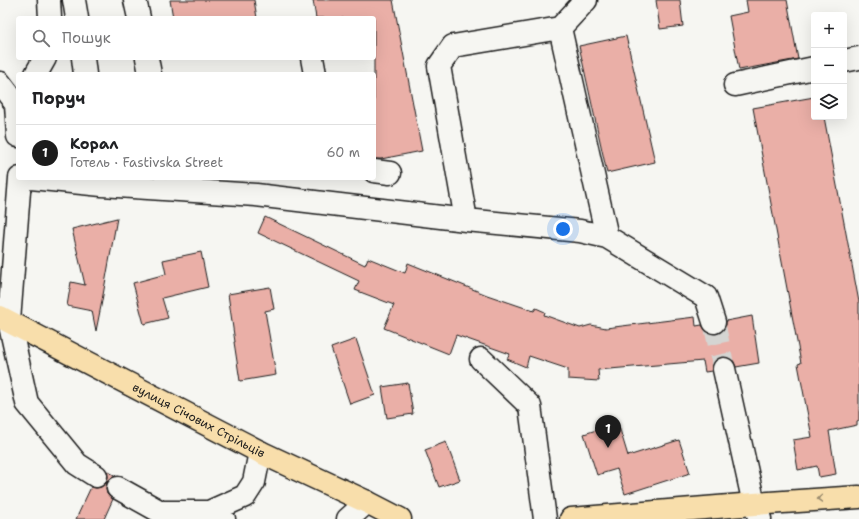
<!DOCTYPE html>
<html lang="uk">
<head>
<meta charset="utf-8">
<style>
  :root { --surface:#fff; --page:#f2f2f2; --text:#202124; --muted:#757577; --line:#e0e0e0; --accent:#1c1c1c }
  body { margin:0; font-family:"Shantell Sans",sans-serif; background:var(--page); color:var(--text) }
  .controls { position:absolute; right:12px; top:12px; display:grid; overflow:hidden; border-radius:4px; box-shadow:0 4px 16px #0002 }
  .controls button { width:36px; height:36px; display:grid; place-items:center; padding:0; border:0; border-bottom:1px solid var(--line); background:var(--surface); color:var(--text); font:20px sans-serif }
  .you { position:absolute; left:563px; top:229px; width:14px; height:14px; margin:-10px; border:3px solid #fff; border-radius:50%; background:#1a73e8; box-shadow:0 0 0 6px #1a73e833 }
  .badge { display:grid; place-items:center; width:26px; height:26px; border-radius:50%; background:var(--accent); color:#fff; font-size:13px; font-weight:700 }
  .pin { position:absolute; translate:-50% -33px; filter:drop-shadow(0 1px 2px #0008) }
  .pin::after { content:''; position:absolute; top:21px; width:14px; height:12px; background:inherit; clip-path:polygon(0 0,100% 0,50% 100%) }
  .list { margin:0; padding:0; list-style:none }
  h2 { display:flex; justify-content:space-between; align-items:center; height:52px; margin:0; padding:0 16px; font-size:17px }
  h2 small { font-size:13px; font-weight:400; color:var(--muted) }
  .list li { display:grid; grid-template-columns:26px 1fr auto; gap:12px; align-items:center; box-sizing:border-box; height:56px; padding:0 16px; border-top:1px solid var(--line) }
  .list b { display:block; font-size:15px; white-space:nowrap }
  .list p { margin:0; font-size:13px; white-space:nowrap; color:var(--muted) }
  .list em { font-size:13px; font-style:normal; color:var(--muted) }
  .icon { flex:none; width:22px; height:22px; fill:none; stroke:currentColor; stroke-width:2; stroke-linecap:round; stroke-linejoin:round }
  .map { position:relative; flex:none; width:859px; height:519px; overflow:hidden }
  .search { position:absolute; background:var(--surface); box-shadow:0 4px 16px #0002; left:16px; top:16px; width:360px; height:44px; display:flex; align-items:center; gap:10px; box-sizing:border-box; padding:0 14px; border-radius:4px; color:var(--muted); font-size:15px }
  .panel { position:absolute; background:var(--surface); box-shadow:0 4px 16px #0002; left:16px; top:72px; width:360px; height:108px; border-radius:4px }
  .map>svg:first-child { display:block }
  .building { fill:#eaafa7; stroke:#1c1c1c }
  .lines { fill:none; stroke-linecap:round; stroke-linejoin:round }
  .minor-tunnel { stroke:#d5d5d2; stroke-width:22; stroke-dasharray:22 11; stroke-linecap:butt }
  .minor-casing { stroke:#1c1c1c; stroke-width:25 }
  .major-casing { stroke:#1c1c1c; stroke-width:25 }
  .minor { stroke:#f6f6f2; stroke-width:22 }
  .major { stroke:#f8deab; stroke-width:22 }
  .oneway { stroke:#95876b }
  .labels { text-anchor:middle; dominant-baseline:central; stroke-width:3; stroke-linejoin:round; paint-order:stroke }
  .street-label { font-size:12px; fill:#1c1c1c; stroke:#f6f6f2 }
</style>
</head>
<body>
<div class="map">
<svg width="859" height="519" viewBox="0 0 859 519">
  <rect width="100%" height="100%" fill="#f6f6f2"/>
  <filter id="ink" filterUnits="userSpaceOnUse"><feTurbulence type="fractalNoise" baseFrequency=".025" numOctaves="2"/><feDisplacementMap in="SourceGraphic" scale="8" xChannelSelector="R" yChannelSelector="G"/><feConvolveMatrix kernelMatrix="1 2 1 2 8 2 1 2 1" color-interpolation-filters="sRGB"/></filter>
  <g filter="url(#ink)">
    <path class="building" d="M 170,0 L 254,0 L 257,18 L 173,18 Z
      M 313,0 L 393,0 L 422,151 L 381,159 L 374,159 L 374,18 L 316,18 Z
      M 656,0 L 680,0 L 683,26 L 660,29 Z
      M 746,0 L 787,0 L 798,59 L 739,70 L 729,16 L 748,12 Z
      M 626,36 L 655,162 L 607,173 L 579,46 Z
      M 814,97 L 814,117 L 824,117 L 859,302 L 859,421 L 857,422 L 857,425 L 829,431 L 836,474 L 819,477 L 817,466 L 798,470 L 793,440 L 812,437 L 798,364 L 801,363 L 753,108 Z
      M 265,217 L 365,265 L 368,258 L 405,273 L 408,263 L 487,295 L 534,311 L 536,308 L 545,312 L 544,315 L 580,328 L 591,325 L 606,328 L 695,317 L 696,326 L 702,325 L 706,331 L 712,334 L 717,334 L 723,330 L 726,325 L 726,321 L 752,316 L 759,363 L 736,367 L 733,360 L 728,357 L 722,357 L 715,360 L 712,365 L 712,371 L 705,372 L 703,361 L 598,370 L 599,381 L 568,379 L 568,369 L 529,356 L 526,367 L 507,359 L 510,354 L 456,335 L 449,354 L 384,328 L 394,305 L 355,290 L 359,281 L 258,233 Z
      M 117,218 L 101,306 L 96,331 L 92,311 L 67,306 L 71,282 L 85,285 L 72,229 Z
      M 201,252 L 208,287 L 162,298 L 168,318 L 144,324 L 133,283 L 166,274 L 163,260 Z
      M 270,287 L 274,309 L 265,311 L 276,375 L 240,381 L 234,342 L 235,342 L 228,294 Z
      M 356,339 L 375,395 L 350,404 L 331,348 Z
      M 408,383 L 413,414 L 387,418 L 382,387 Z
      M 618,423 L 628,456 L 679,440 L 690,473 L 625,494 L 617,469 L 597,475 L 584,434 Z
      M 446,442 L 460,480 L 439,487 L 425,450 Z
      M 107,471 L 116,476 L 111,478 L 107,482 L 106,489 L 107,494 L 113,499 L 104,519 L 76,519 L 91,487 L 96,488 L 101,487 L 106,483 L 108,477 Z"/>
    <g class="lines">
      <path class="minor-tunnel" d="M 714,322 L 724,369"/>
      <defs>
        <path id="minor" d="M 49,0 L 50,18
          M 74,0 L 77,18
          M 135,0 L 139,18
          M 586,0 L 560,28 L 607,237
          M 83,58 L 85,74
          M 147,58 L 150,74
          M 312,58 L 315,74
          M 844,61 L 859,58
          M 36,74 L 45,58
          M 0,83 L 16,104 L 18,136
          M 735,85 L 814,68
          M 374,171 L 390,173
          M 20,178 L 9,321 L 27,403 L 77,464 L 96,476
          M 31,178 L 102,185 L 256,195 L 466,220 L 580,231 L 607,237 L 706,297 L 714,322
          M 466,220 L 439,66 L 453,46 L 560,28
          M 481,359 L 530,406 L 545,519
          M 724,369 L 754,504 L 760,519
          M 118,488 L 161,512 L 209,512 L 224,519
          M 209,512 L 245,496 L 254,482 L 260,452
          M 348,519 L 367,502"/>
        <g id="major">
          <path id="s1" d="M 0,317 L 260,452 L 367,502 L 400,519"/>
          <path d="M 571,519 L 754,504 L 859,497"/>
        </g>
      </defs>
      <use href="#minor" class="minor-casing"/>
      <use href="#major" class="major-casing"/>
      <use href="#minor" class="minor"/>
      <use href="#major" class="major"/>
    </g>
    <defs><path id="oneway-chevron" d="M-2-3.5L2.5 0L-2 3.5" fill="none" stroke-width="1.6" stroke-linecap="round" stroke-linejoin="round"/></defs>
    <use class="oneway" href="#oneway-chevron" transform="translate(820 499) rotate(176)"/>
  </g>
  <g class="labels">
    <g class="street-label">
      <text stroke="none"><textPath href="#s1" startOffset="224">вулиця Січових Стрільців</textPath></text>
    </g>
  </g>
</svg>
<div class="controls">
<button>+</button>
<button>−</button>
<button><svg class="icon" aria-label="layers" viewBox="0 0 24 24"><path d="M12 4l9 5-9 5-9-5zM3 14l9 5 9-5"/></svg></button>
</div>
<div class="you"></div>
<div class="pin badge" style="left:608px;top:448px">1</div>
<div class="search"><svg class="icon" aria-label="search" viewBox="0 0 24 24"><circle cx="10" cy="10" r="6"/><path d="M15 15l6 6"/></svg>Пошук</div>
<section class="panel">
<h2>Поруч<small></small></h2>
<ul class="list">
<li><span class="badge">1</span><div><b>Корал</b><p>Готель · Fastivska Street</p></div><em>60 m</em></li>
</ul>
</section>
</div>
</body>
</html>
